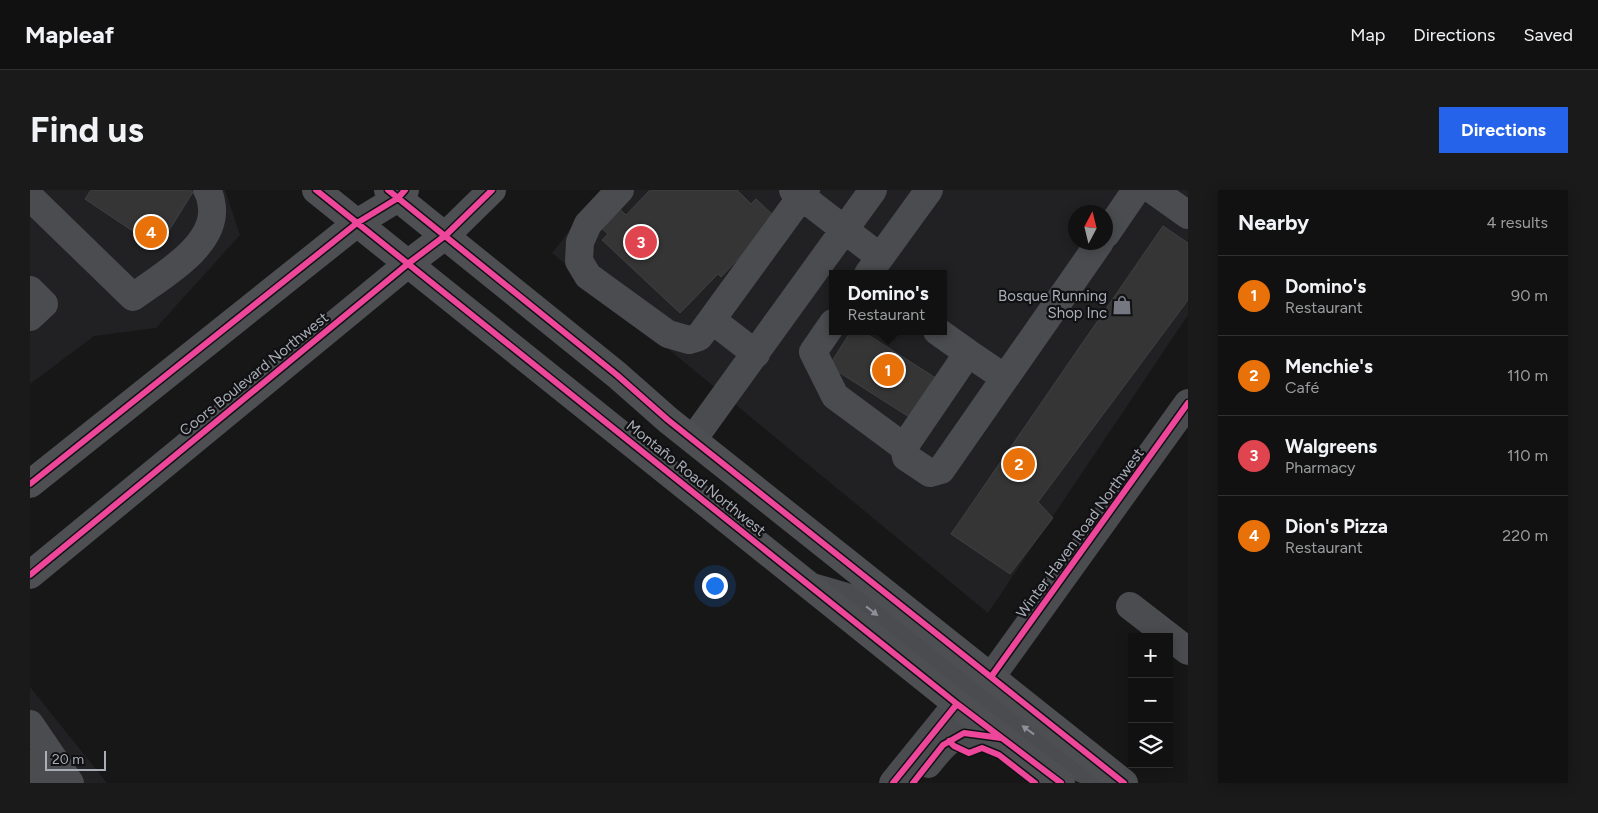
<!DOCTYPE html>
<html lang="en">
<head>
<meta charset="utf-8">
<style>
  :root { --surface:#111; --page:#1a1a1a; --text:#f1f3f6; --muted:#9c9d9f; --line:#303131; --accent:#2563eb }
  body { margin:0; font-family:Figtree,sans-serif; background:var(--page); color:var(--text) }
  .controls { position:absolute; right:15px; bottom:15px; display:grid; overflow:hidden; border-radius:0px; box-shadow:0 2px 12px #0003 }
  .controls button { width:45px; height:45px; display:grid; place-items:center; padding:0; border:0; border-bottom:1px solid var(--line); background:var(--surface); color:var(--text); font:25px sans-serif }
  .compass { position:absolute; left:1038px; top:15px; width:45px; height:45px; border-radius:50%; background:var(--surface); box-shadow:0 2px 12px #0003; rotate:7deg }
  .scale { position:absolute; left:15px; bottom:12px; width:61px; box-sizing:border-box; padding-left:5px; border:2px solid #a8adb8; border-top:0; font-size:14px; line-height:18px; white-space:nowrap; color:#a8adb8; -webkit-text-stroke:4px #111113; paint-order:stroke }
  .you { position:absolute; left:684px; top:395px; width:18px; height:18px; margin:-12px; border:4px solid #fff; border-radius:50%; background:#1a73e8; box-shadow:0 0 0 8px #1a73e833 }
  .badge { display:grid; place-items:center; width:32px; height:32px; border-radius:50%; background:var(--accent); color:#fff; font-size:16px; font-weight:700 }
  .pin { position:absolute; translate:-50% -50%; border:2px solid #fff; box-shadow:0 1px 5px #0006 }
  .popup { position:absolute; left:799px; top:80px; width:118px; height:65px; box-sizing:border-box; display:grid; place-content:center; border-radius:0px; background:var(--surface); filter:drop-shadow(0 1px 4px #0005); font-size:16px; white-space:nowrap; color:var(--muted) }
  .popup b { font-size:19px; color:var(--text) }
  .popup::after { content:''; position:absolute; left:50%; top:100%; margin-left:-10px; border:10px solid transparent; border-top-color:var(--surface) }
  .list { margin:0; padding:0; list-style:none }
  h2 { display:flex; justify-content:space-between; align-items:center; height:65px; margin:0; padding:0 20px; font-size:21px }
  h2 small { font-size:16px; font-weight:400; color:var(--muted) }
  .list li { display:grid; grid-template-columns:32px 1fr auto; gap:15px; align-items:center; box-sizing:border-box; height:80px; padding:0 20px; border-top:1px solid var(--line) }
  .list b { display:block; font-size:19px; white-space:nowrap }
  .list p { margin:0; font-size:16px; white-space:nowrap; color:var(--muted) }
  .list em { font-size:16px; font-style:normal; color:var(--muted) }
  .icon { flex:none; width:28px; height:28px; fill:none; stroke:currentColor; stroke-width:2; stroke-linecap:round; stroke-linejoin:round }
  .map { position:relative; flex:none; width:1158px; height:593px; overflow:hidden; border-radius:0px }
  header { display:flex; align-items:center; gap:30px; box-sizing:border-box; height:70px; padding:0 25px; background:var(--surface); border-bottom:1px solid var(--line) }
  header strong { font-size:24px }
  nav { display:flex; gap:28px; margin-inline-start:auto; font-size:18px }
  .intro { display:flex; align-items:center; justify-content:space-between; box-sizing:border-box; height:120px; padding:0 30px }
  h1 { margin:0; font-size:35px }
  .button { padding:12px 22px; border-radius:0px; background:var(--accent); color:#fff; font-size:18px; font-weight:700 }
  main { display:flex; gap:30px; padding:0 30px }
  aside { flex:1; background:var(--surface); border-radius:0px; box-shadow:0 2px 12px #0003 }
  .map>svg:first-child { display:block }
  .built { fill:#212123; fill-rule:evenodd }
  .building { fill:#353536; stroke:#3f4043 }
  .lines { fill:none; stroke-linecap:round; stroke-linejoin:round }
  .minor { stroke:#4b4c50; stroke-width:28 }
  .major { stroke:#4d4f52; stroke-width:28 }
  .cycleway-casing { stroke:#111113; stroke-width:9 }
  .cycleway { stroke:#ed469a; stroke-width:6 }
  .oneway { fill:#8c9099 }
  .labels { text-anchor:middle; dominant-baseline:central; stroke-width:4.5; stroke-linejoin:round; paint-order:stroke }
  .poi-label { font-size:15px; fill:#a8adb8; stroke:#111113; text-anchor:end }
  .street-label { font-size:15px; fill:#a8adb8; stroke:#111113 }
</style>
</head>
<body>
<header>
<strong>Mapleaf</strong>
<nav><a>Map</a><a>Directions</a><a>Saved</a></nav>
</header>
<div class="intro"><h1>Find us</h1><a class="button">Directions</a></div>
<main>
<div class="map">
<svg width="1158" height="593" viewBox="0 0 1158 593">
  <rect width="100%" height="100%" fill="#171717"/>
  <path class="built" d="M 0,0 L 195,0 L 210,45 L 126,138 L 64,146 L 0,194 Z
    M 571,0 L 1158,0 L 1158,125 L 958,423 L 522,63 ZM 1046,22 L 1076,22 L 1076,52 L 1046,52 ZM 803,84 L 913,84 L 913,141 L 803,141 Z
    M 0,497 L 77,593 L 0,593 Z"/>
  <path class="building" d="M 61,0 L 159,0 L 163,2 L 128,58 L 55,9 Z
    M 620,0 L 707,0 L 721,14 L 726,9 L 743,25 L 740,36 L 691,87 L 688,84 L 650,123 L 572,50 L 578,44 L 566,33 L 584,14 L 596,25 Z
    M 1133,36 L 1158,53 L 1158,110 L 1008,312 L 1023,328 L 980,384 L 921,344 Z
    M 821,141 L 832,141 L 909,190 L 884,230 L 799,176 Z"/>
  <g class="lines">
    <path class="minor" d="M 590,0 L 558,34 L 550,52 L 549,71 L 558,86 L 638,144 L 659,150 L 669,147 L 776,0
      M 763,0 L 850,67
      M 1123,0 L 1158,25
      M 0,7 L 103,107 C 130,87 185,57 182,18 C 181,11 181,6 177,0
      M 1076,44 L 1106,0
      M 838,84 L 899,0
      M 0,100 L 14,114 L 0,127
      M 682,130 L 726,164
      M 803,133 L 783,162 L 805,206 L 874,257
      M 907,141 L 938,163 L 874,257 L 876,267 L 900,283 L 911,280 L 1070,52
      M 938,163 L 975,188
      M 664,248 L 843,0
      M 782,397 L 830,411 L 938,494 L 961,487 L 1158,213
      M 1100,416 L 1158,461
      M 0,534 L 40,593
      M 0,574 L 11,593
      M 898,574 C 925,539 930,542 971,548
      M 863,593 L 927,514 L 957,513 L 1049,577 L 1083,593"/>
    <path class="major" d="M 286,0 L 927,514 L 1031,593
      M 358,0 L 587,185 L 638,230 L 1094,593
      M 0,294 L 327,33 L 368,8 L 375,0
      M 0,385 L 379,73 L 416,45 L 462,0"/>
    <defs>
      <path id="cycleway" d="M 286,0 L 927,514 L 1031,593
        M 358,0 L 587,185 L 638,230 L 1094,593
        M 0,294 L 327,33 L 368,8 L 375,0
        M 0,385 L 379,73 L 416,45 L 462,0
        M 961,487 L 1158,213
        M 919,551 L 924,556 L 939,563 L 952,558 L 969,565 L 1005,593
        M 863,593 L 927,514
        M 883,593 L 913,555 L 934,543 L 971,548"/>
    </defs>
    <use href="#cycleway" class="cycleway-casing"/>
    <use href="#cycleway" class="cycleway"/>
  </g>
  <defs><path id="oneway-solid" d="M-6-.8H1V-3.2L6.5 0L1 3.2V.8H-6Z" transform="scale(1.25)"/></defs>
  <g class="oneway">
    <use href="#oneway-solid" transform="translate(842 421) rotate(38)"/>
    <use href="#oneway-solid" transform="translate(998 540) rotate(-144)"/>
  </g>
  <defs>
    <symbol id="shop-bare" viewBox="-9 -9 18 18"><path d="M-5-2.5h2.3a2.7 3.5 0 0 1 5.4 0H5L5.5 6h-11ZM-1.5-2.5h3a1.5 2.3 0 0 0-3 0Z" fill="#757880" stroke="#111113" stroke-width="2.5" paint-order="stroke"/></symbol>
  </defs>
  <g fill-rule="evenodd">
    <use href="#shop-bare" x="1078" y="101" width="28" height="28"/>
  </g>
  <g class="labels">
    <g class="poi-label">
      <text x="1077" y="106">Bosque Running<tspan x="1077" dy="17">Shop Inc</tspan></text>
    </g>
    <g class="street-label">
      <text transform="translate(224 184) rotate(-39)">Coors Boulevard Northwest</text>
      <text transform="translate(666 288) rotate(39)">Montaño Road Northwest</text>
      <text transform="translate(1050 343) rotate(-54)">Winter Haven Road Northwest</text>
    </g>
  </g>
</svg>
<div class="controls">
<button>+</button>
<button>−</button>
<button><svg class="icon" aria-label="layers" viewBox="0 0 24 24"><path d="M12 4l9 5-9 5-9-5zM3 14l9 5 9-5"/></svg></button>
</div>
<svg class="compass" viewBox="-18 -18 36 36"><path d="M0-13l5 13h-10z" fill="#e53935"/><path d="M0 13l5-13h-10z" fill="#9c9d9f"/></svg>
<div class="scale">20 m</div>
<div class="you"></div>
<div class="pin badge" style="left:858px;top:180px;background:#e8710a">1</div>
<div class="popup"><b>Domino's</b>Restaurant</div>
<div class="pin badge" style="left:989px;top:274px;background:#e8710a">2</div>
<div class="pin badge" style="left:611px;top:52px;background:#e0444e">3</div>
<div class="pin badge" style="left:121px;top:42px;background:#e8710a">4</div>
</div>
<aside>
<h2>Nearby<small>4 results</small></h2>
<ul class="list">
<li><span class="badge" style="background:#e8710a">1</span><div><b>Domino's</b><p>Restaurant</p></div><em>90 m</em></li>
<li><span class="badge" style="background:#e8710a">2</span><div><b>Menchie's</b><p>Café</p></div><em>110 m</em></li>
<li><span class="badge" style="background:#e0444e">3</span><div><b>Walgreens</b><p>Pharmacy</p></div><em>110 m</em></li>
<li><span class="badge" style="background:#e8710a">4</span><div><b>Dion's Pizza</b><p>Restaurant</p></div><em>220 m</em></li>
</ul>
</aside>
</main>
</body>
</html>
